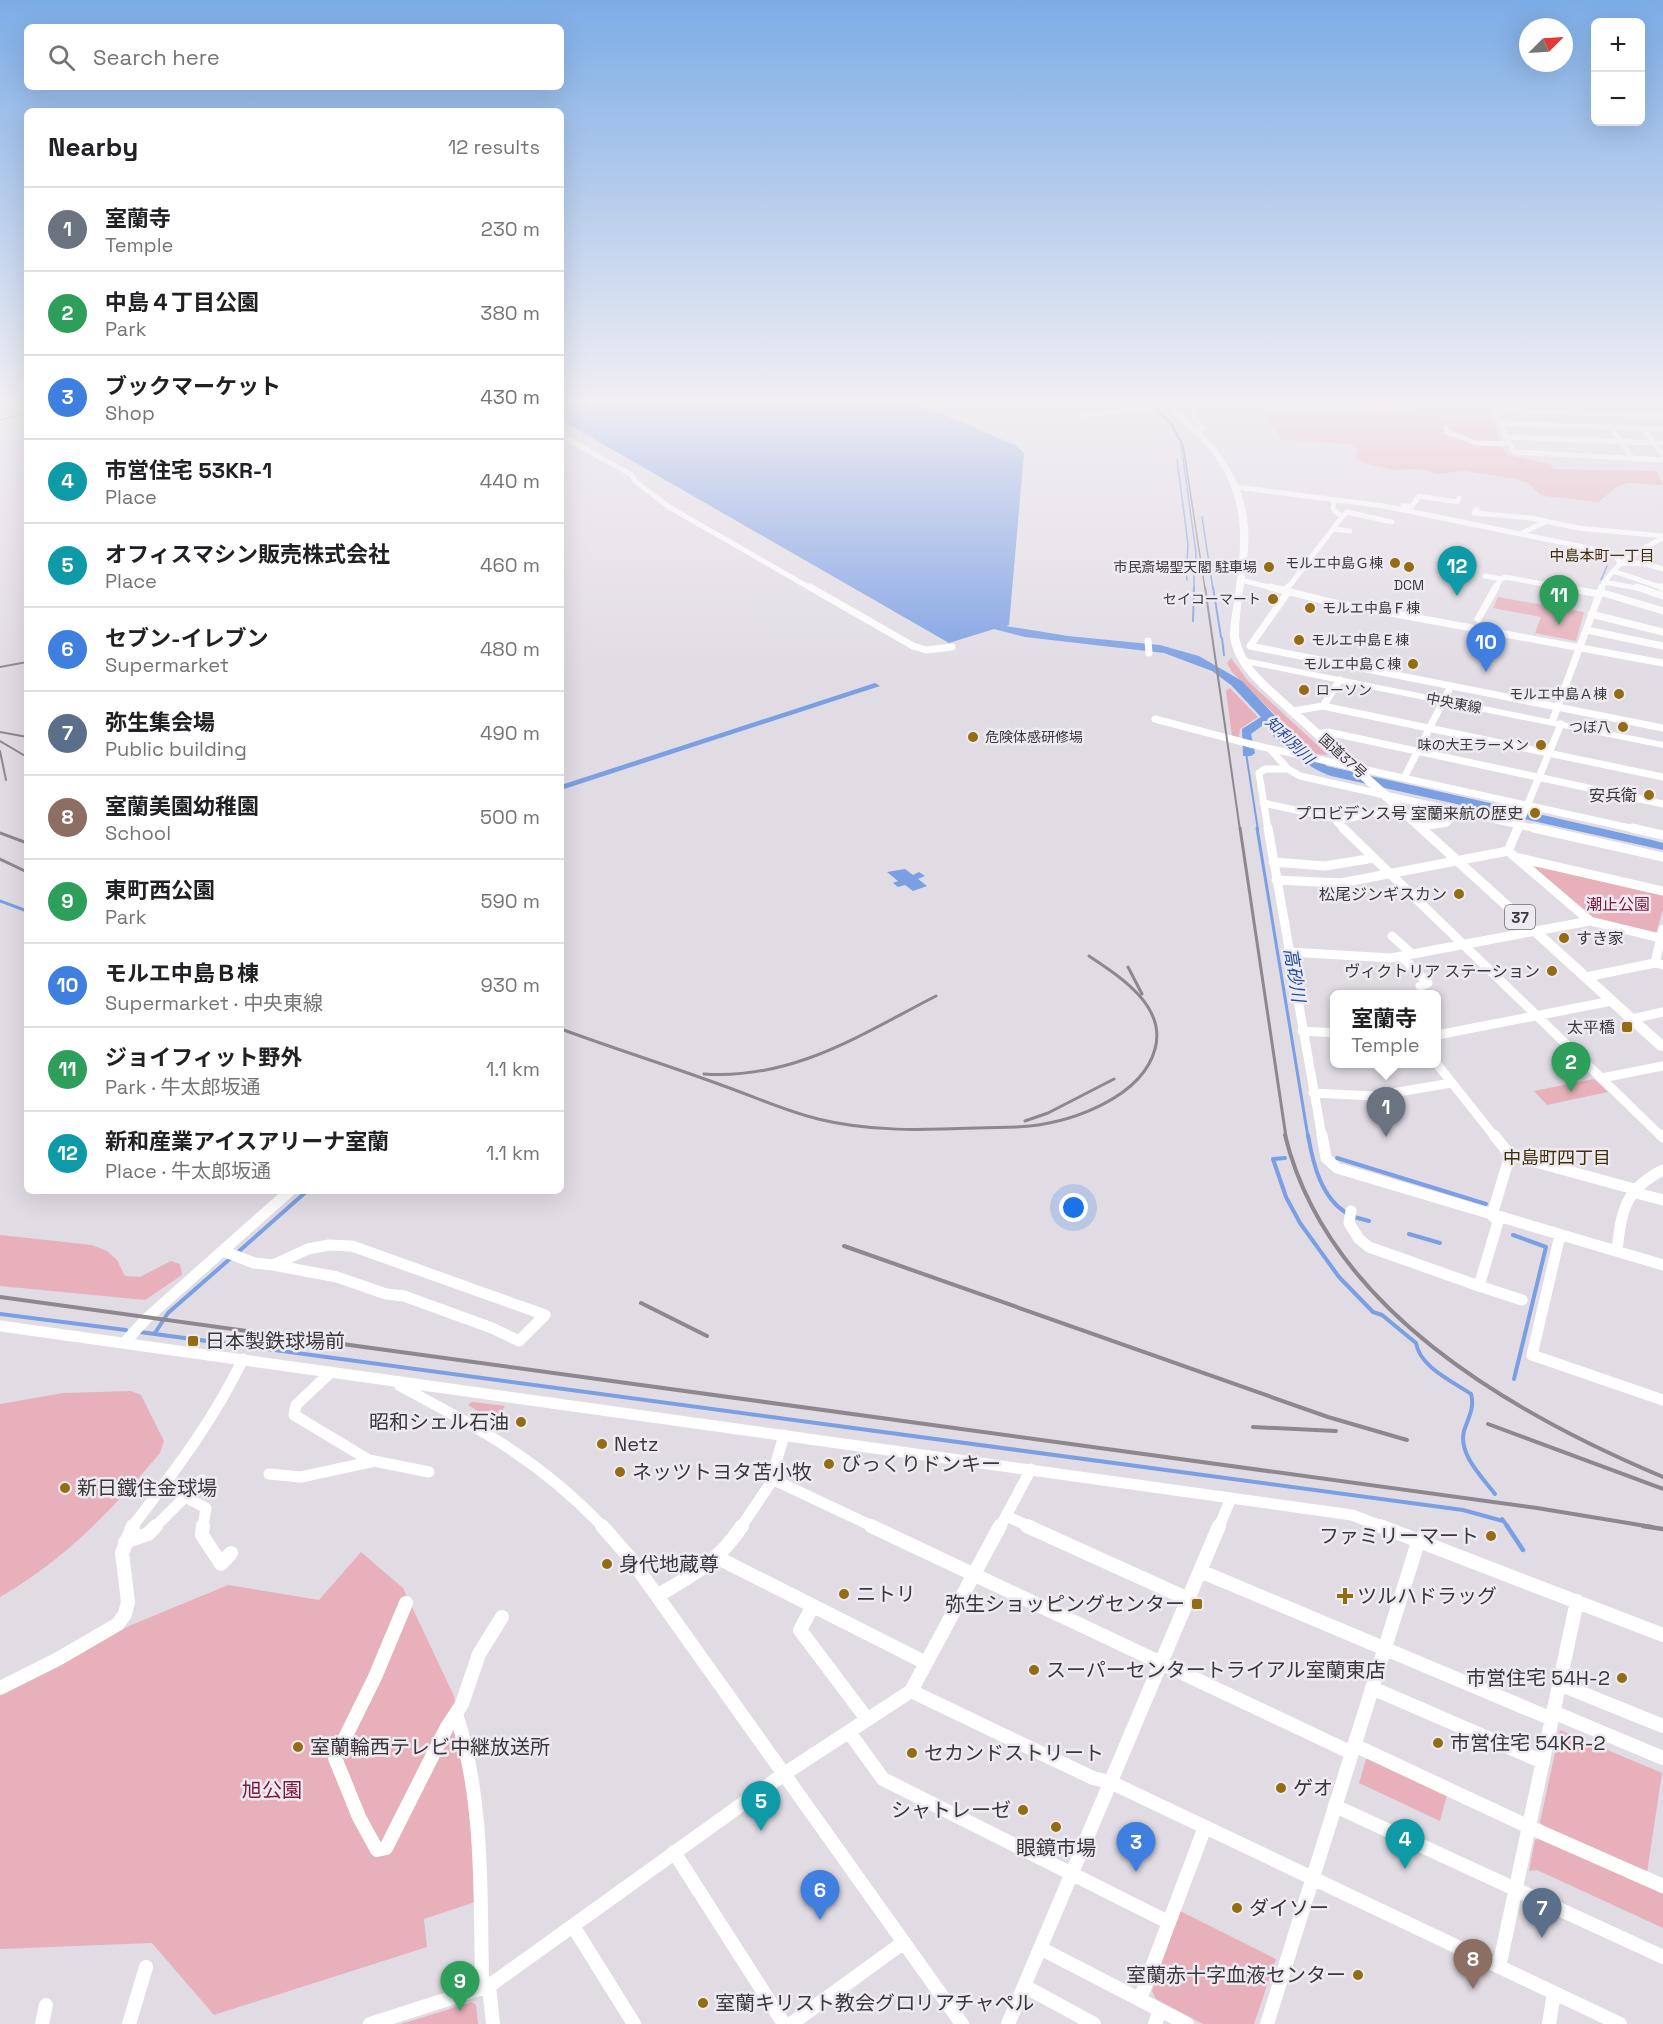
<!DOCTYPE html>
<html lang="en">
<head>
<meta charset="utf-8">
<style>
  :root { --surface:#fff; --page:#f2f2f2; --text:#202124; --muted:#757577; --line:#e0e0e0; --accent:#111827 }
  body { margin:0; font-family:"Space Grotesk","Noto Sans JP",sans-serif; background:var(--page); color:var(--text) }
  .controls { position:absolute; right:18px; top:18px; display:grid; overflow:hidden; border-radius:9px; box-shadow:0 6px 24px #0002 }
  .controls button { width:54px; height:54px; display:grid; place-items:center; padding:0; border:0; border-bottom:2px solid var(--line); background:var(--surface); color:var(--text); font:30px sans-serif }
  .compass { position:absolute; left:1519px; top:18px; width:54px; height:54px; border-radius:50%; background:var(--surface); box-shadow:0 6px 24px #0002; rotate:66deg }
  .you { position:absolute; left:1074px; top:1208px; width:21px; height:21px; margin:-15px; border:4px solid #fff; border-radius:50%; background:#1a73e8; box-shadow:0 0 0 9px #1a73e833 }
  .badge { display:grid; place-items:center; width:39px; height:39px; border-radius:50%; background:var(--accent); color:#fff; font-size:20px; font-weight:700 }
  .pin { position:absolute; translate:-50% -50px; filter:drop-shadow(0 2px 3px #0008) }
  .pin::after { content:''; position:absolute; top:32px; width:21px; height:18px; background:inherit; clip-path:polygon(0 0,100% 0,50% 100%) }
  .popup { position:absolute; left:1330px; top:990px; width:111px; height:78px; box-sizing:border-box; display:grid; place-content:center; border-radius:9px; background:var(--surface); filter:drop-shadow(0 2px 4px #0005); font-size:20px; white-space:nowrap; color:var(--muted) }
  .popup b { font-size:22px; color:var(--text) }
  .popup::after { content:''; position:absolute; left:50%; top:100%; margin-left:-12px; border:12px solid transparent; border-top-color:var(--surface) }
  .list { margin:0; padding:0; list-style:none }
  h2 { display:flex; justify-content:space-between; align-items:center; height:78px; margin:0; padding:0 24px; font-size:26px }
  h2 small { font-size:20px; font-weight:400; color:var(--muted) }
  .list li { display:grid; grid-template-columns:39px 1fr auto; gap:18px; align-items:center; box-sizing:border-box; height:84px; padding:0 24px; border-top:2px solid var(--line) }
  .list b { display:block; font-size:22px; white-space:nowrap }
  .list p { margin:0; font-size:20px; white-space:nowrap; color:var(--muted) }
  .list em { font-size:20px; font-style:normal; color:var(--muted) }
  .icon { flex:none; width:33px; height:33px; fill:none; stroke:currentColor; stroke-width:2; stroke-linecap:round; stroke-linejoin:round }
  .map { position:relative; flex:none; width:1663px; height:2024px; overflow:hidden }
  .search { position:absolute; background:var(--surface); box-shadow:0 6px 24px #0002; left:24px; top:24px; width:540px; height:66px; display:flex; align-items:center; gap:15px; box-sizing:border-box; padding:0 21px; border-radius:9px; color:var(--muted); font-size:22px }
  .panel { position:absolute; background:var(--surface); box-shadow:0 6px 24px #0002; left:24px; top:108px; width:540px; height:1086px; border-radius:9px }
  .map>svg:first-child { display:block }
  .green { fill:#e7b0bb }
  .water { fill:#7b9fe3 }
  .lines { fill:none; stroke-linecap:round; stroke-linejoin:round }
  .stream-far4 { stroke:#7b9fe3; stroke-width:1.5 }
  .stream-far3 { stroke:#7b9fe3; stroke-width:2 }
  .stream-far2 { stroke:#7b9fe3; stroke-width:3 }
  .stream-far1 { stroke:#7b9fe3; stroke-width:4 }
  .stream { stroke:#7b9fe3; stroke-width:4.5 }
  .minor-far4 { stroke:#fff; stroke-width:5 }
  .minor-far3 { stroke:#fff; stroke-width:7 }
  .minor-far2 { stroke:#fff; stroke-width:9 }
  .minor-far1 { stroke:#fff; stroke-width:11 }
  .minor { stroke:#fff; stroke-width:14 }
  .major { fill:#fff; fill-rule:evenodd }
  .highway { fill:#fff; fill-rule:evenodd }
  .rail-far4 { stroke:#8c888e; stroke-width:1.5 }
  .rail-far3 { stroke:#8c888e; stroke-width:2 }
  .rail-far2 { stroke:#8c888e; stroke-width:3 }
  .rail-far1 { stroke:#8c888e; stroke-width:4 }
  .rail { stroke:#8c888e; stroke-width:4.5 }
  .poi-dot { fill:#936c14; stroke:#eeeaf1; stroke-width:2 }
  .labels { text-anchor:middle; dominant-baseline:central; stroke-width:5; stroke-linejoin:round; paint-order:stroke }
  .far-poi-label { font-size:14px; fill:#3a383b; stroke:#eeeaf1; text-anchor:end }
  .far-street-label { font-size:14px; fill:#3a383b; stroke:#eeeaf1 }
  .far-neighbourhood-label { font-size:15px; fill:#422f07; stroke:#eeeaf1 }
  .far-water-label { font-size:15px; font-style:italic; fill:#244b9b; stroke:#eeeaf1 }
  .shield { fill:#eeeaf1; stroke:#706d72; stroke-width:1.5 }
  .shield-label { font-size:15px; font-weight:bold; fill:#3a383b }
  .poi-label { font-size:16px; fill:#3a383b; stroke:#eeeaf1; text-anchor:end }
  .park-label { font-size:16px; fill:#7e183d; stroke:#eeeaf1 }
  .water-label { font-size:18px; font-style:italic; fill:#244b9b; stroke:#eeeaf1 }
  .neighbourhood-label { font-size:18px; fill:#422f07; stroke:#eeeaf1 }
  .near-poi-label { font-size:20px; fill:#3a383b; stroke:#eeeaf1; text-anchor:start }
  .near-park-label { font-size:20px; fill:#7e183d; stroke:#eeeaf1 }
</style>
</head>
<body>
<div class="map">
<svg width="1663" height="2024" viewBox="0 0 1663 2024">
  <rect width="100%" height="100%" fill="#e1dce4"/>
  <path class="green" d="M 1393,403 L 1414,415 L 1492,419 L 1503,448 L 1508,455 L 1550,464 L 1554,469 L 1657,471 L 1663,485 L 1628,483 L 1617,487 L 1598,502 L 1545,496 L 1539,494 L 1528,483 L 1515,479 L 1465,471 L 1437,474 L 1420,469 L 1393,470 L 1363,463 L 1355,457 L 1358,449 L 1350,444 L 1282,440 L 1264,412 Z
    M 1498,597 L 1584,612 L 1576,641 L 1535,633 L 1541,617 L 1493,608 Z
    M 1231,658 L 1248,681 L 1328,755 L 1315,754 L 1232,672 L 1227,663 Z
    M 1230,688 L 1258,717 L 1240,729 L 1239,737 L 1232,736 L 1226,691 Z
    M 1538,865 L 1663,894 L 1663,909 L 1656,933 L 1595,919 L 1535,868 Z
    M 1594,1079 L 1608,1092 L 1547,1105 L 1534,1091 Z
    M 0,1235 L 92,1245 L 107,1251 L 117,1260 L 125,1276 L 140,1277 L 171,1261 L 180,1264 L 182,1275 L 145,1300 L 0,1286 Z
    M 131,1391 L 141,1395 L 164,1441 L 160,1453 C 112,1510 66,1559 0,1597 L 0,1404 L 63,1393 Z
    M 471,1402 L 473,1402 L 505,1406 L 496,1422 L 468,1405 Z
    M 361,1552 L 403,1588 L 454,1696 L 472,1805 L 475,1902 L 424,1919 L 427,1947 L 214,2015 L 152,1943 L 0,1949 L 0,1695 L 129,1626 L 228,1585 L 319,1600 Z
    M 1560,1730 L 1662,1773 L 1647,1873 L 1544,1828 L 1540,1822 Z
    M 1370,1757 L 1447,1795 L 1440,1821 L 1359,1783 L 1366,1759 Z
    M 1539,1838 L 1663,1894 L 1663,1928 L 1537,1870 L 1529,1871 L 1535,1840 Z
    M 1180,1911 L 1276,1959 L 1254,2024 L 1203,2024 L 1156,1999 L 1152,1991 Z
    M 472,2002 L 476,2005 L 478,2024 L 401,2024 Z"/>
  <path class="water" d="M 561,399 L 907,399 L 1017,446 L 1024,453 L 1009,625 L 1006,626 L 1068,636 L 1160,645 L 1199,656 L 1242,681 L 1309,752 L 1327,766 L 1652,840 L 1663,843 L 1663,850 L 1331,776 C 1304,766 1295,753 1273,736 L 1273,731 L 1266,723 L 1251,734 L 1255,753 L 1251,756 L 1243,756 L 1242,729 L 1261,717 L 1231,685 L 1212,671 L 1164,653 L 1025,637 L 994,629 L 949,643 L 561,420 Z
    M 875,683 L 880,686 L 561,790 L 561,785 Z
    M 905,869 L 913,875 L 919,872 L 925,876 L 918,879 L 927,886 L 913,891 L 905,885 L 898,887 L 893,883 L 898,881 L 887,872 Z"/>
  <g class="lines">
    <path class="stream-far4" d="M 1156,410 L 1171,425 L 1181,443 L 1196,553 L 1195,568
      M 1177,459 L 1188,544 L 1187,563
      M 1202,517 L 1213,589
      M 1186,571 L 1187,580
      M 1601,580 L 1607,566
      M 1194,589 L 1194,573"/>
    <path class="stream-far3" d="M 1213,587 L 1221,637
      M 1193,621 L 1194,587
      M 1222,638 L 1224,655
      M 1246,753 L 1258,830"/>
    <path class="stream-far2" d="M 1257,828 L 1308,1137
      M 0,901 L 27,911"/>
    <path class="stream-far1" d="M 1308,1135 C 1313,1164 1321,1198 1348,1214
      M 1285,1158 L 1273,1159 L 1286,1197 L 1300,1223 L 1339,1277 L 1373,1312 L 1382,1315 L 1416,1343 C 1420,1367 1452,1381 1471,1394 C 1475,1408 1468,1418 1464,1431 C 1458,1454 1482,1477 1495,1494
      M 1337,1158 L 1486,1204
      M 1354,1217 L 1369,1221
      M 1409,1234 L 1440,1243
      M 1513,1235 L 1546,1247 L 1514,1379
      M 237,1253 L 307,1191
      M 0,1314 L 126,1330
      M 140,1332 L 1463,1510 L 1503,1521
      M 155,1333 L 168,1313 L 232,1257
      M 1502,1519 L 1508,1527"/>
    <path class="stream" d="M 1507,1526 L 1523,1550"/>
    <path class="minor-far4" d="M 1505,399 L 1493,402 L 1492,407 L 1514,452 L 1663,460
      M 1531,399 L 1663,403
      M 1493,410 L 1663,416
      M 1082,415 L 1170,406
      M 1500,423 L 1663,429
      M 1608,424 L 1633,459
      M 1446,428 L 1447,432 L 1476,443 L 1509,444
      M 1642,428 L 1663,455
      M 1195,430 L 1203,428 L 1195,418 L 1192,406 L 1213,399
      M 1505,437 L 1663,443
      M 569,440 L 632,475 L 635,481 L 669,507 L 812,589
      M 1236,487 L 1384,506 L 1608,552 L 1616,556 L 1620,563
      M 1403,506 L 1412,506 L 1419,496 L 1457,502 L 1459,498
      M 1477,509 L 1474,513 L 1531,518 L 1578,528 L 1663,536
      M 1342,517 L 1347,512 L 1392,522
      M 1334,529 L 1350,531
      M 1520,534 L 1547,521
      M 1620,563 L 1647,564 L 1663,569
      M 1613,571 L 1663,588
      M 1485,576 L 1501,579 L 1505,577 L 1570,589
      M 1241,580 L 1276,589
      M 1604,582 L 1642,589
      M 1287,589 L 1342,517 L 1333,509 L 1334,500
      M 1495,589 L 1501,579
      M 1601,589 C 1614,562 1638,551 1663,538"/>
    <path class="minor-far3" d="M 810,587 L 913,646 L 926,650 L 952,647
      M 1270,587 L 1330,602 L 1663,663
      M 1561,587 L 1599,594
      M 1637,587 L 1663,596
      M 1661,587 L 1663,588
      M 1285,591 L 1288,587
      M 1288,592 L 1250,646 L 1663,728
      M 1600,592 L 1663,611
      M 1591,614 L 1663,632
      M 1478,619 L 1496,587
      M 1587,630 L 1663,646
      M 1148,641 L 1149,653
      M 1323,706 L 1340,680
      M 1293,711 L 1323,706 L 1663,777
      M 1155,719 L 1254,745 L 1639,830
      M 1552,722 L 1602,587
      M 1318,734 L 1328,732 L 1663,804
      M 1270,749 L 1288,769 L 1300,776 L 1541,830
      M 1404,778 L 1451,686
      M 1263,803 L 1337,819
      M 1421,827 L 1447,823 L 1455,811
      M 1268,830 L 1259,773 L 1265,769 L 1288,769
      M 1345,830 L 1336,821 L 1399,808
      M 1517,830 L 1561,724"/>
    <path class="minor-far2" d="M 1268,828 L 1322,1137
      M 1343,828 L 1662,1137
      M 1534,828 L 1663,857
      M 1632,828 L 1663,835
      M 1508,851 L 1518,828
      M 1519,858 L 1663,891
      M 1273,862 L 1325,866 L 1374,858
      M 1276,880 L 1341,883 L 1508,851 L 1590,921 L 1660,938
      M 1392,936 L 1412,954
      M 1289,952 L 1391,958 L 1590,921
      M 1401,956 L 1428,983 L 1420,986
      M 1655,963 L 1663,929
      M 1586,977 L 1655,963 L 1663,965
      M 1632,1019 L 1663,1012
      M 1302,1031 L 1335,1033
      M 1437,1035 L 1612,1001
      M 1437,1064 L 1495,1137
      M 1602,1078 L 1663,1066
      M 1313,1093 L 1374,1096 L 1452,1083"/>
    <path class="minor-far1" d="M 1322,1135 L 1326,1158 L 1337,1168 L 1663,1265
      M 1494,1135 L 1510,1155 L 1634,1189
      M 1661,1135 L 1663,1137
      M 1632,1192 L 1663,1200
      M 1351,1211 L 1349,1223 L 1359,1239 L 1369,1247 L 1479,1286 L 1498,1222 L 1492,1215 L 1510,1155
      M 1560,1235 L 1532,1355 L 1663,1400
      M 329,1245 L 352,1246 L 545,1315 L 519,1341 L 492,1328 L 404,1296 L 386,1294 L 337,1277 L 273,1265 L 308,1249 Z
      M 223,1251 L 254,1263 L 273,1265
      M 1617,1251 C 1621,1211 1625,1189 1663,1170
      M 1479,1286 L 1522,1300
      M 0,1326 L 1352,1515 L 1384,1527
      M 124,1343 L 147,1318 L 290,1191
      M 330,1373 L 296,1405 L 294,1415 L 369,1460 L 429,1472
      M 400,1386 C 478,1427 542,1462 603,1527
      M 269,1474 L 301,1477 L 375,1461
      M 772,1479 L 874,1527
      M 185,1497 L 206,1508 L 203,1527
      M 1006,1516 L 1031,1527
      M 132,1527 C 173,1473 214,1420 243,1359
      M 155,1527 L 202,1480
      M 741,1527 L 770,1484 L 784,1435
      M 1000,1527 L 1031,1469
      M 1219,1527 L 1231,1498"/>
    <path class="minor" d="M 203,1526 L 202,1535 L 221,1564 L 231,1553
      M 602,1526 L 630,1558 L 962,2024
      M 871,1526 L 1352,1753
      M 1027,1526 L 1188,1599
      M 1380,1526 L 1663,1635
      M 125,1542 L 148,1534 L 156,1526
      M 718,1558 L 926,1663
      M 1200,1571 L 1552,1719
      M 657,1596 C 694,1574 717,1563 742,1526
      M 406,1603 L 375,1677 L 335,1758 L 359,1817 L 377,1850 L 386,1848 L 447,1727 L 462,1704 L 479,1654 L 502,1617
      M 813,1606 L 800,1630 L 867,1719
      M 1559,1684 L 1663,1726
      M 0,1688 L 58,1659 L 118,1624 L 125,1614 L 128,1602 L 122,1553 L 133,1526
      M 1372,1688 L 1543,1762
      M 911,1691 L 1093,1778 L 1110,1782 L 1620,2024
      M 1553,1712 L 1663,1758
      M 456,1714 C 484,1800 480,1890 482,1979 L 489,1986 L 493,2024
      M 849,1732 L 883,1779 L 1168,1922
      M 1354,1745 L 1529,1827 L 1663,1886
      M 1335,1806 L 1663,1957
      M 674,1852 L 784,2024
      M 573,1926 L 634,2024
      M 1040,1948 L 1187,2024
      M 1499,1967 L 1577,1601
      M 1024,1986 L 1094,2024
      M 1140,1999 L 1205,1827
      M 42,2024 L 46,2005
      M 129,2024 L 146,1967
      M 370,2024 L 489,1986 L 784,1774 L 911,1691 L 1000,1526
      M 791,2024 L 904,1942
      M 1008,2024 L 1219,1526
      M 1155,2024 L 1160,2010
      M 1267,2024 L 1419,1539
      M 1549,2024 L 1554,1993"/>
    <path class="major" d="M 1244,658 L 1663,742 L 1663,748 L 1241,663 L 1241,659 Z"/>
    <path class="highway" d="M 1158,399 L 1165,399 C 1214,438 1253,482 1248,549 C 1246,577 1239,607 1239,636 C 1243,659 1257,673 1273,688 L 1663,1040 L 1663,1051 L 1658,1050 L 1266,693 C 1249,677 1233,660 1230,636 C 1230,622 1233,608 1235,594 C 1243,540 1246,496 1210,450 C 1195,431 1173,417 1158,399 Z"/>
    <path class="rail-far4" d="M 1144,399 L 1171,422 L 1183,445 L 1205,589
      M 0,420 L 27,413"/>
    <path class="rail-far3" d="M 1205,587 L 1240,830
      M 0,667 L 27,662
      M 0,732 L 27,737
      M 0,741 L 27,757
      M 0,751 L 6,780"/>
    <path class="rail-far2" d="M 1240,828 L 1286,1137
      M 0,833 L 27,843
      M 0,859 L 27,872
      M 1128,967 L 1142,994
      M 561,1029 C 615,1049 670,1066 724,1086 C 755,1097 785,1111 818,1119 C 870,1132 923,1130 976,1128 C 994,1127 1012,1128 1030,1126 C 1074,1121 1142,1097 1155,1049 C 1167,1006 1119,976 1089,956
      M 704,1074 C 793,1080 860,1035 936,996
      M 1025,1121 L 1048,1113 L 1114,1079"/>
    <path class="rail-far1" d="M 1285,1135 C 1327,1308 1511,1413 1663,1477
      M 844,1246 L 1328,1417 L 1407,1440
      M 0,1297 L 1537,1508 L 1652,1527
      M 641,1303 L 707,1336
      M 1488,1424 L 1663,1489
      M 1253,1427 L 1336,1431"/>
    <path class="rail" d="M 1643,1526 L 1663,1529"/>
  </g>
  <linearGradient id="sky" x2="0" y2="1"><stop stop-color="#7cace6"/><stop offset="0.59" stop-color="#f2eff3"/><stop offset="1" stop-color="#f2eff3" stop-opacity="0"/></linearGradient>
  <rect width="1663" height="682" fill="url(#sky)"/>
  <g class="poi-dot">
    <circle cx="1395" cy="563" r="6"/>
    <circle cx="1269" cy="567" r="6"/>
    <circle cx="1409" cy="567" r="6"/>
    <circle cx="1273" cy="599" r="6"/>
    <circle cx="1310" cy="608" r="6"/>
    <circle cx="1299" cy="640" r="6"/>
    <circle cx="1413" cy="664" r="6"/>
    <circle cx="1304" cy="690" r="6"/>
    <circle cx="1619" cy="694" r="6"/>
    <circle cx="1623" cy="727" r="6"/>
    <circle cx="973" cy="737" r="6"/>
    <circle cx="1541" cy="745" r="6"/>
    <circle cx="1649" cy="795" r="6"/>
    <circle cx="1535" cy="813" r="6"/>
    <circle cx="1459" cy="894" r="6"/>
    <circle cx="1564" cy="938" r="6"/>
    <circle cx="1552" cy="971" r="6"/>
    <rect x="1621" y="1021" width="12" height="12" rx="3"/>
    <rect x="187" y="1335" width="12" height="12" rx="3"/>
    <circle cx="521" cy="1422" r="6"/>
    <circle cx="602" cy="1444" r="6"/>
    <circle cx="829" cy="1464" r="6"/>
    <circle cx="620" cy="1472" r="6"/>
    <circle cx="65" cy="1488" r="6"/>
    <circle cx="1491" cy="1536" r="6"/>
    <circle cx="607" cy="1564" r="6"/>
    <circle cx="844" cy="1594" r="6"/>
    <path d="M1342 1587h6v6h6v6h-6v6h-6v-6h-6v-6h6z"/>
    <rect x="1191" y="1598" width="12" height="12" rx="3"/>
    <circle cx="1034" cy="1670" r="6"/>
    <circle cx="1622" cy="1678" r="6"/>
    <circle cx="1438" cy="1743" r="6"/>
    <circle cx="298" cy="1747" r="6"/>
    <circle cx="912" cy="1753" r="6"/>
    <circle cx="1281" cy="1788" r="6"/>
    <circle cx="1023" cy="1810" r="6"/>
    <circle cx="1056" cy="1827" r="6"/>
    <circle cx="1237" cy="1908" r="6"/>
    <circle cx="1358" cy="1975" r="6"/>
    <circle cx="703" cy="2003" r="6"/>
  </g>
  <g class="labels">
    <g class="far-poi-label">
      <text x="1383" y="563">モルエ中島Ｇ棟</text>
      <text x="1257" y="567">市民斎場聖天閣 駐車場</text>
      <text x="1409" y="585" text-anchor="middle">DCM</text>
      <text x="1261" y="599">セイコーマート</text>
      <text x="1322" y="608" text-anchor="start">モルエ中島Ｆ棟</text>
      <text x="1311" y="640" text-anchor="start">モルエ中島Ｅ棟</text>
      <text x="1401" y="664">モルエ中島Ｃ棟</text>
      <text x="1316" y="690" text-anchor="start">ローソン</text>
      <text x="1607" y="694">モルエ中島Ａ棟</text>
      <text x="1611" y="727">つぼ八</text>
      <text x="985" y="737" text-anchor="start">危険体感研修場</text>
      <text x="1529" y="745">味の大王ラーメン</text>
    </g>
    <g class="far-street-label">
      <text transform="translate(1454 703) rotate(11)">中央東線</text>
      <text transform="translate(1343 756) rotate(42)">国道37号</text>
    </g>
    <g class="far-neighbourhood-label">
      <text x="1602" y="555">中島本町一丁目</text>
    </g>
    <g class="far-water-label">
      <text transform="translate(1290 740) rotate(44)">知利別川</text>
    </g>
    <rect class="shield" x="1505" y="905" width="30" height="24" rx="4.5"/>
    <g class="shield-label">
      <text x="1520" y="917">37</text>
    </g>
    <g class="poi-label">
      <text x="1637" y="795">安兵衛</text>
      <text x="1523" y="813">プロビデンス号 室蘭来航の歴史</text>
      <text x="1447" y="894">松尾ジンギスカン</text>
      <text x="1576" y="938" text-anchor="start">すき家</text>
      <text x="1540" y="971">ヴィクトリア ステーション</text>
      <text x="1615" y="1027">太平橋</text>
    </g>
    <g class="park-label">
      <text x="1618" y="904">潮止公園</text>
    </g>
    <g class="water-label">
      <text transform="translate(1295 975) rotate(81)">高砂川</text>
    </g>
    <g class="neighbourhood-label">
      <text x="1557" y="1157">中島町四丁目</text>
    </g>
    <g class="near-poi-label">
      <text x="205" y="1341">日本製鉄球場前</text>
      <text x="509" y="1422" text-anchor="end">昭和シェル石油</text>
      <text x="614" y="1444">Netz</text>
      <text x="841" y="1464">びっくりドンキー</text>
      <text x="632" y="1472">ネッツトヨタ苫小牧</text>
      <text x="77" y="1488">新日鐵住金球場</text>
      <text x="1479" y="1536" text-anchor="end">ファミリーマート</text>
      <text x="619" y="1564">身代地蔵尊</text>
      <text x="856" y="1594">ニトリ</text>
      <text x="1357" y="1596">ツルハドラッグ</text>
      <text x="1185" y="1604" text-anchor="end">弥生ショッピングセンター</text>
      <text x="1046" y="1670">スーパーセンタートライアル室蘭東店</text>
      <text x="1610" y="1678" text-anchor="end">市営住宅 54H-2</text>
      <text x="1450" y="1743">市営住宅 54KR-2</text>
      <text x="310" y="1747">室蘭輪西テレビ中継放送所</text>
      <text x="924" y="1753">セカンドストリート</text>
      <text x="1293" y="1788">ゲオ</text>
      <text x="1011" y="1810" text-anchor="end">シャトレーゼ</text>
      <text x="1056" y="1848" text-anchor="middle">眼鏡市場</text>
      <text x="1249" y="1908">ダイソー</text>
      <text x="1346" y="1975" text-anchor="end">室蘭赤十字血液センター</text>
      <text x="715" y="2003">室蘭キリスト教会グロリアチャペル</text>
    </g>
    <g class="near-park-label">
      <text x="272" y="1790">旭公園</text>
    </g>
  </g>
</svg>
<div class="controls">
<button>+</button>
<button>−</button>
</div>
<svg class="compass" viewBox="-18 -18 36 36"><path d="M0-13l5 13h-10z" fill="#e53935"/><path d="M0 13l5-13h-10z" fill="#757577"/></svg>
<div class="you"></div>
<div class="pin badge" style="left:1386px;top:1137px;background:#6b7280">1</div>
<div class="popup"><b>室蘭寺</b>Temple</div>
<div class="pin badge" style="left:1571px;top:1092px;background:#2e9e5b">2</div>
<div class="pin badge" style="left:1136px;top:1872px;background:#3f7fe0">3</div>
<div class="pin badge" style="left:1405px;top:1869px;background:#0f9aa8">4</div>
<div class="pin badge" style="left:761px;top:1831px;background:#0f9aa8">5</div>
<div class="pin badge" style="left:820px;top:1920px;background:#3f7fe0">6</div>
<div class="pin badge" style="left:1542px;top:1938px;background:#5c6f8a">7</div>
<div class="pin badge" style="left:1473px;top:1989px;background:#8d6e63">8</div>
<div class="pin badge" style="left:460px;top:2011px;background:#2e9e5b">9</div>
<div class="pin badge" style="left:1486px;top:672px;background:#3f7fe0">10</div>
<div class="pin badge" style="left:1559px;top:625px;background:#2e9e5b">11</div>
<div class="pin badge" style="left:1457px;top:596px;background:#0f9aa8">12</div>
<div class="search"><svg class="icon" aria-label="search" viewBox="0 0 24 24"><circle cx="10" cy="10" r="6"/><path d="M15 15l6 6"/></svg>Search here</div>
<section class="panel">
<h2>Nearby<small>12 results</small></h2>
<ul class="list">
<li><span class="badge" style="background:#6b7280">1</span><div><b>室蘭寺</b><p>Temple</p></div><em>230 m</em></li>
<li><span class="badge" style="background:#2e9e5b">2</span><div><b>中島４丁目公園</b><p>Park</p></div><em>380 m</em></li>
<li><span class="badge" style="background:#3f7fe0">3</span><div><b>ブックマーケット</b><p>Shop</p></div><em>430 m</em></li>
<li><span class="badge" style="background:#0f9aa8">4</span><div><b>市営住宅 53KR-1</b><p>Place</p></div><em>440 m</em></li>
<li><span class="badge" style="background:#0f9aa8">5</span><div><b>オフィスマシン販売株式会社</b><p>Place</p></div><em>460 m</em></li>
<li><span class="badge" style="background:#3f7fe0">6</span><div><b>セブン-イレブン</b><p>Supermarket</p></div><em>480 m</em></li>
<li><span class="badge" style="background:#5c6f8a">7</span><div><b>弥生集会場</b><p>Public building</p></div><em>490 m</em></li>
<li><span class="badge" style="background:#8d6e63">8</span><div><b>室蘭美園幼稚園</b><p>School</p></div><em>500 m</em></li>
<li><span class="badge" style="background:#2e9e5b">9</span><div><b>東町西公園</b><p>Park</p></div><em>590 m</em></li>
<li><span class="badge" style="background:#3f7fe0">10</span><div><b>モルエ中島Ｂ棟</b><p>Supermarket · 中央東線</p></div><em>930 m</em></li>
<li><span class="badge" style="background:#2e9e5b">11</span><div><b>ジョイフィット野外</b><p>Park · 牛太郎坂通</p></div><em>1.1 km</em></li>
<li><span class="badge" style="background:#0f9aa8">12</span><div><b>新和産業アイスアリーナ室蘭</b><p>Place · 牛太郎坂通</p></div><em>1.1 km</em></li>
</ul>
</section>
</div>
</body>
</html>
